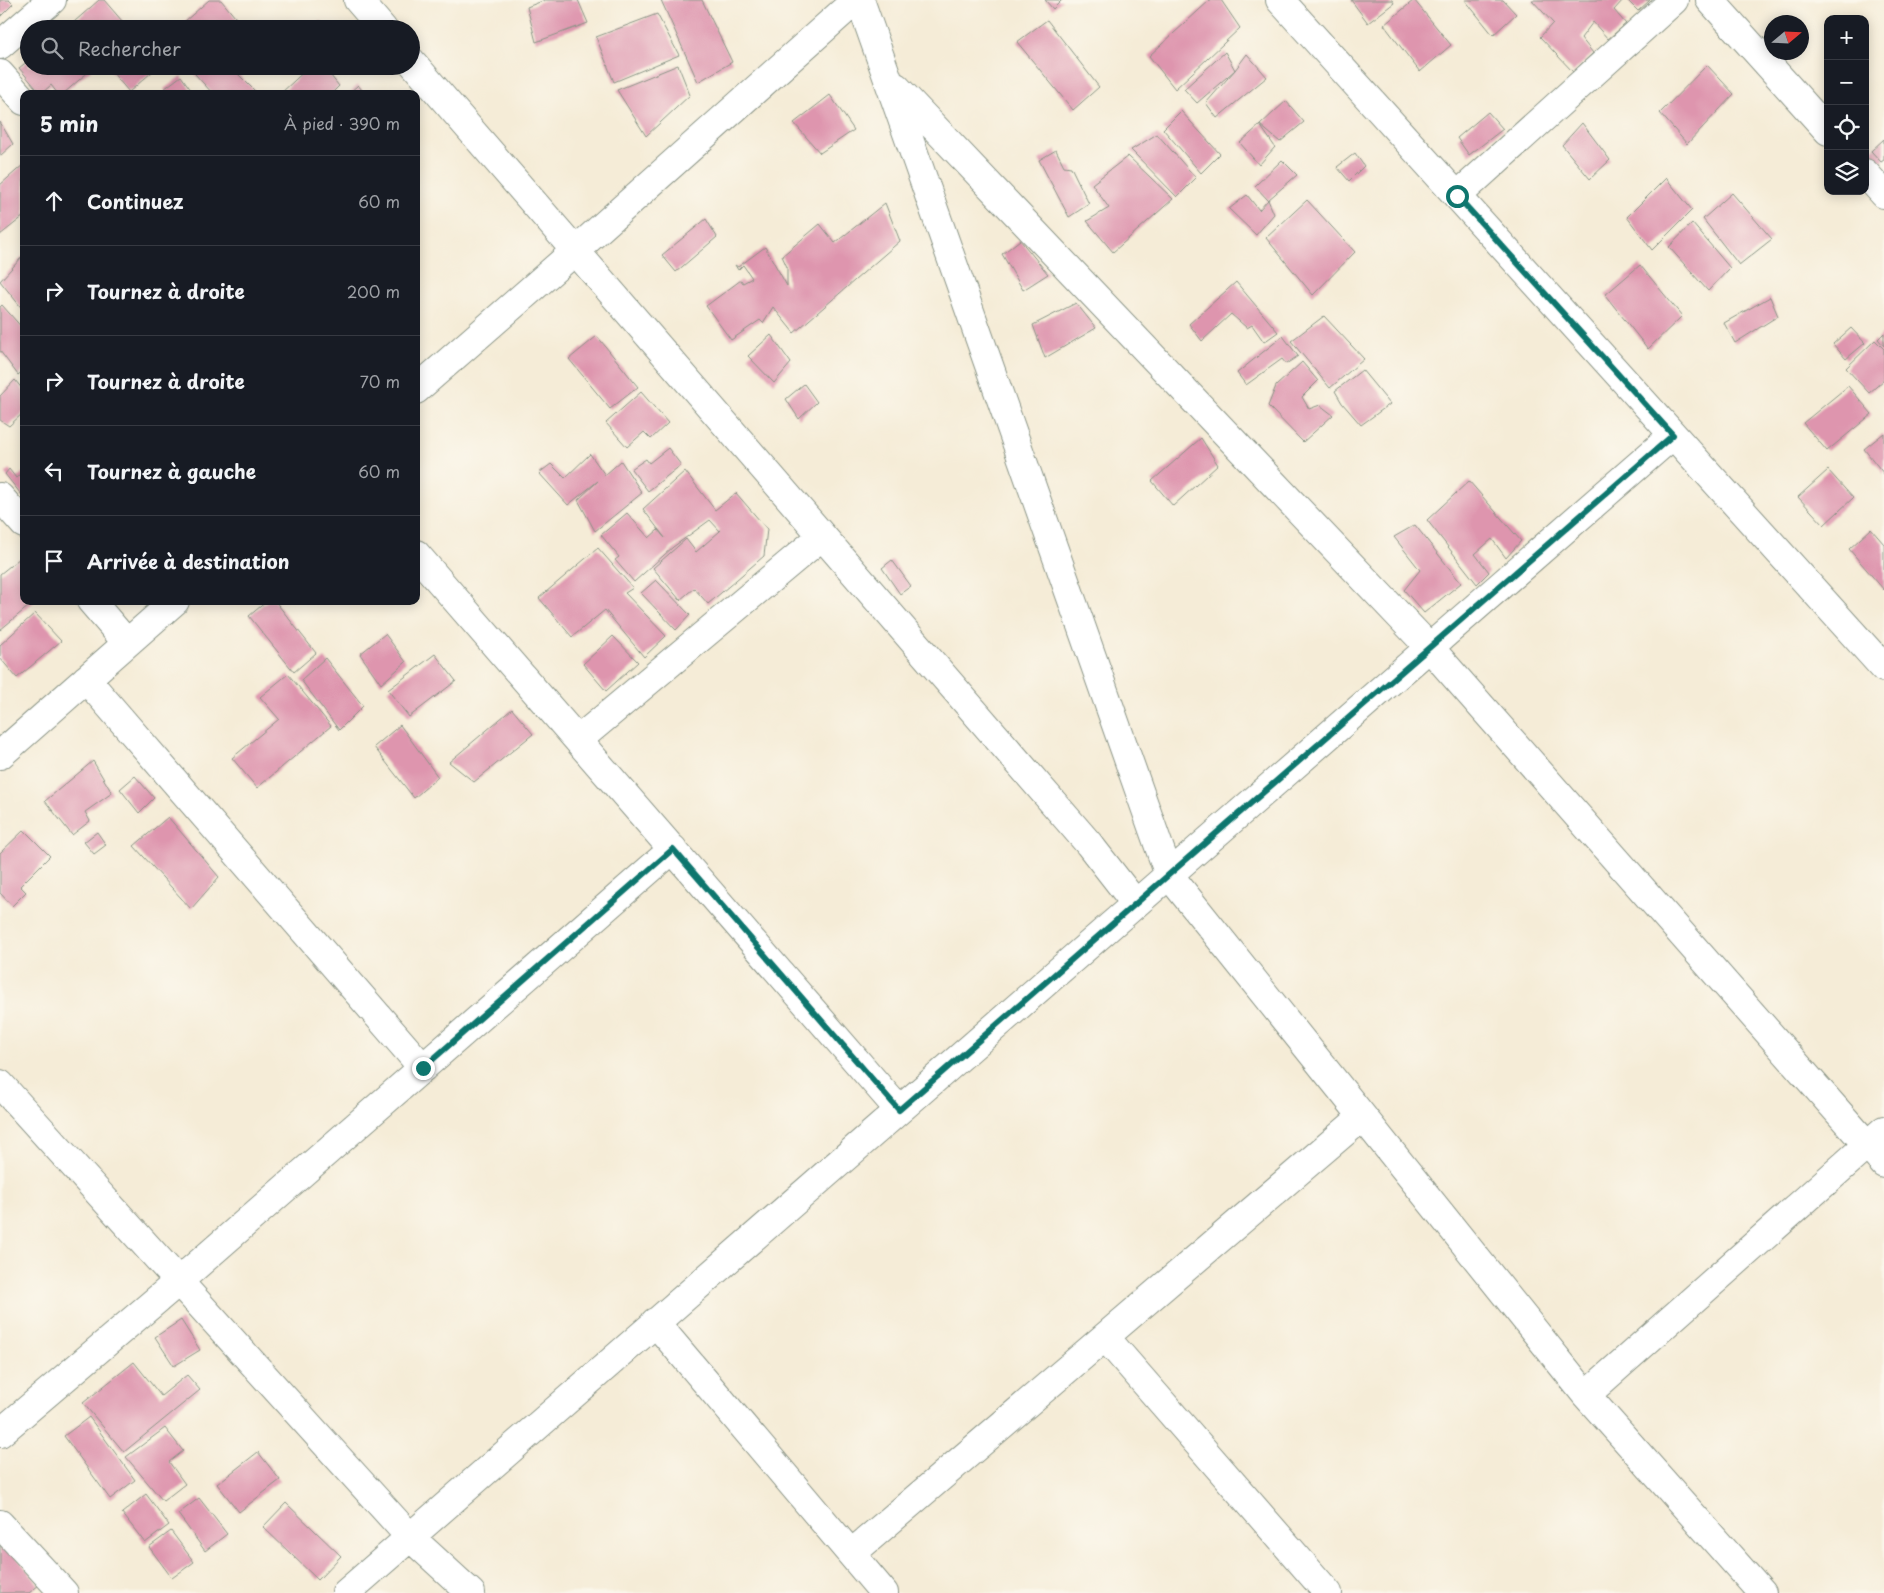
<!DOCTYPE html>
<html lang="fr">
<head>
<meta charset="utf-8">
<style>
  :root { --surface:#171b24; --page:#20242c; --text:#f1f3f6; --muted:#9ea1a6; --line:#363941 }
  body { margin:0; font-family:"Playpen Sans",sans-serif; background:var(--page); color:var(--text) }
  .controls { position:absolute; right:15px; top:15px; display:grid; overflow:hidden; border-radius:10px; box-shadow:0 2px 12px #0003 }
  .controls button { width:45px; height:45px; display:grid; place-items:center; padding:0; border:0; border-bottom:1px solid var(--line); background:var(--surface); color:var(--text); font:25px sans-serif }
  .compass { position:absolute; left:1764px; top:15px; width:45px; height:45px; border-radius:50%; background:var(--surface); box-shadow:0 2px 12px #0003; rotate:71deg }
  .stop { position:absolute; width:15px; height:15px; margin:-11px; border:4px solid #0f766e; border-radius:50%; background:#fff }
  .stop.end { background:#0f766e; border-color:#fff; box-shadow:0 1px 5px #0008 }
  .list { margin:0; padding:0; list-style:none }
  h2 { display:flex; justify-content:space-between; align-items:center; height:65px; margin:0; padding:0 20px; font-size:21px }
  h2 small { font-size:16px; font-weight:400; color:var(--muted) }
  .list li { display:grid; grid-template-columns:32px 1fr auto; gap:15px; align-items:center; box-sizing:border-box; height:90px; padding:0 20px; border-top:1px solid var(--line) }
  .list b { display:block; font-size:19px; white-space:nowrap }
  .list em { font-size:16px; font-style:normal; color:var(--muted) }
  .icon { flex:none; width:28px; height:28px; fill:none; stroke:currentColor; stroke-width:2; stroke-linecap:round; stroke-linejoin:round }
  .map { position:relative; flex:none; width:1884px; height:1593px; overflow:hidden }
  .search { position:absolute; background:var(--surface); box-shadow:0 2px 12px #0003; left:20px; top:20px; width:400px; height:55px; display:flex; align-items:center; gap:12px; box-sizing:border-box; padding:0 18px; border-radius:28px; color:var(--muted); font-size:19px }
  .panel { position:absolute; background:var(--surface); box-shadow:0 2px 12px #0003; left:20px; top:90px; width:400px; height:515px; border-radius:10px }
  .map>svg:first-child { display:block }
  .building { fill:#de95ae }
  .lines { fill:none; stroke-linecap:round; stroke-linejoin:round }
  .street-casing { stroke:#8a9486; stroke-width:30 }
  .street { stroke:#fff; stroke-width:28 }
  .route { stroke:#0f766e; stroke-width:6 }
</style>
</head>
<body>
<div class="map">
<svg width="1884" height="1593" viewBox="0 0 1884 1593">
  <rect width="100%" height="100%" fill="#fbf7ec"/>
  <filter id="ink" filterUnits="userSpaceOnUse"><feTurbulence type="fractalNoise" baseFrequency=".02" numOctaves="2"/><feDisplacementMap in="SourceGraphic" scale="10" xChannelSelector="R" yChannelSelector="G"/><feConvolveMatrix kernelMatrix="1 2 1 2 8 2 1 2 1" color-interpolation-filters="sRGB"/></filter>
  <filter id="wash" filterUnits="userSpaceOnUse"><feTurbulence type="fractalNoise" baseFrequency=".0096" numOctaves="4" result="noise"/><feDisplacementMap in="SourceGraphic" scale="20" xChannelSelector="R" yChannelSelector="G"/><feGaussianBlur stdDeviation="1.12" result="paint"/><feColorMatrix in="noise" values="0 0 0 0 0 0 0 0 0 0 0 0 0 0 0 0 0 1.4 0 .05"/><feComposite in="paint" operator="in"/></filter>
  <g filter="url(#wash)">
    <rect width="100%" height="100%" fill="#f5ecd7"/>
    <g id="blocks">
      <path class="building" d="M 0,0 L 9,0 L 13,4 L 0,17 Z
        M 99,0 L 104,0 L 129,29 L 66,29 Z
        M 209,0 L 221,0 L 240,23 L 232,29 L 176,29 Z
        M 545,0 L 578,0 L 588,23 L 536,42 L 527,7 Z
        M 661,0 L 702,0 L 732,62 L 698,82 Z
        M 1045,0 L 1062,0 L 1053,9 Z
        M 1210,0 L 1221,0 L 1240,28 L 1175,89 L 1149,56 Z
        M 1351,0 L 1392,0 L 1394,3 L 1368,23 Z
        M 1414,0 L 1451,45 L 1420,72 L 1384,25 Z
        M 1465,0 L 1503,0 L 1516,14 L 1493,35 Z
        M 1532,0 L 1623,0 L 1614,10 L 1626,24 L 1608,39 L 1593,22 L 1581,38 L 1593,53 L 1573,72 L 1540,37 L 1553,23 Z
        M 1627,0 L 1650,0 L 1638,11 Z
        M 657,14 L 679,55 L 614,82 L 596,37 Z
        M 1047,20 L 1099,87 L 1073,110 L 1017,42 Z
        M 321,21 L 326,29 L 310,29 Z
        M 1225,52 L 1235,70 L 1247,54 L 1267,77 L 1217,118 L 1206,103 L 1235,70 L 1197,103 L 1184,89 Z
        M 29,60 L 29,66 L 95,66 L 63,94 L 58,94 L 51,85 L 41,94 L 19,68 Z
        M 678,65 L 690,95 L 646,136 L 617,90 Z
        M 1707,65 L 1734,94 L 1687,144 L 1660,113 Z
        M 107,66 L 159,66 L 129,92 Z
        M 204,66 L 230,66 L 258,94 L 213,94 L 195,74 Z
        M 310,66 L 323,66 L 339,86 L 331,94 L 280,94 Z
        M 181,76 L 194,94 L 168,94 L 164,89 Z
        M 358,85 L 365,94 L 348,94 Z
        M 830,95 L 854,130 L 820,153 L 794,123 Z
        M 1286,101 L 1304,122 L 1280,142 L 1260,125 L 1275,147 L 1259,165 L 1240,143 L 1260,125 Z
        M 1181,111 L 1220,154 L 1201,173 L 1163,129 Z
        M 1488,112 L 1503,129 L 1469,155 L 1457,138 Z
        M 0,122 L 13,144 L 0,156 Z
        M 1582,123 L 1610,160 L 1590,179 L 1562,145 Z
        M 1157,134 L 1196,178 L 1177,197 L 1131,150 Z
        M 1884,139 L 1884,160 L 1881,162 L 1871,151 Z
        M 1056,150 L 1064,166 L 1071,167 L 1089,204 L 1069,217 L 1039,160 Z
        M 1355,153 L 1364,166 L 1349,181 L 1337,167 Z
        M 1128,156 L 1173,199 L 1113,252 L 1087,221 L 1109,208 L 1092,184 Z
        M 1282,160 L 1297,175 L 1268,200 L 1255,186 Z
        M 24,164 L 24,216 L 0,235 L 0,185 Z
        M 1666,178 L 1692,210 L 1652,250 L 1627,217 Z
        M 1732,193 L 1772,239 L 1739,265 L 1703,219 Z
        M 1247,195 L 1259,210 L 1268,200 L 1274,214 L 1256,235 L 1229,209 Z
        M 1307,200 L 1355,252 L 1313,295 L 1266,238 Z
        M 885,203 L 900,241 L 794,333 L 773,307 L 763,323 L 760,320 L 731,340 L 706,306 L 741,280 L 743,283 L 752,278 L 743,265 L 738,270 L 735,265 L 738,267 L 765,247 L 787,286 L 787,267 L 782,256 L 820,224 L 835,243 Z
        M 706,219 L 717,237 L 676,272 L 662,255 Z
        M 1692,223 L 1730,268 L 1708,291 L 1669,247 Z
        M 1020,240 L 1048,274 L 1023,290 L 1002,254 Z
        M 23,256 L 24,257 L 24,311 L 0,281 Z
        M 1640,265 L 1682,316 L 1648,349 L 1605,295 Z
        M 1236,282 L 1278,332 L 1264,342 L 1252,325 L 1247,328 L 1231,314 L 1202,341 L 1189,324 Z
        M 1770,297 L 1778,316 L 1735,343 L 1724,323 Z
        M 1076,303 L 1096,328 L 1045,358 L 1033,325 Z
        M 2,305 L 24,330 L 24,370 L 18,375 L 0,351 L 0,307 Z
        M 1324,316 L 1364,359 L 1330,388 L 1291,341 Z
        M 1851,328 L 1865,343 L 1846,359 L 1833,344 Z
        M 1884,333 L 1884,346 L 1878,339 Z
        M 771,335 L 791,363 L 774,383 L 748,356 Z
        M 597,336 L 638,387 L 610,409 L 569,359 Z
        M 1283,336 L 1298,356 L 1286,364 L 1282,359 L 1246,385 L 1237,373 Z
        M 1875,340 L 1884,349 L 1884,380 L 1869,393 L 1846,368 Z
        M 1302,362 L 1318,381 L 1302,397 L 1309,409 L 1320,405 L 1333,415 L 1303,442 L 1268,406 L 1276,386 Z
        M 1362,370 L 1390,404 L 1361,425 L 1342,403 L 1335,391 Z
        M 15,380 L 24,391 L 24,412 L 9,426 L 0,420 L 0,396 Z
        M 804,384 L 817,402 L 799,419 L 786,399 Z
        M 1848,386 L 1872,414 L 1827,451 L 1803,423 Z
        M 641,392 L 668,423 L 651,439 L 644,432 L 627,447 L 606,423 Z
        M 1884,433 L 1884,474 L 1864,449 Z
        M 1201,438 L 1218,465 L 1173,506 L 1152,481 Z
        M 668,448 L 681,465 L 648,491 L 631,469 L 646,459 L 649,463 Z
        M 590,454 L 605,475 L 621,461 L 642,493 L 595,531 L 578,500 L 598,481 L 568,505 L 539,473 L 551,464 L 565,478 Z
        M 9,469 L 16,478 L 24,472 L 24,498 L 5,474 Z
        M 1828,470 L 1853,498 L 1824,525 L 1798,497 Z
        M 685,471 L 715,510 L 736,493 L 767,529 L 764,556 L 708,604 L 694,588 L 680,600 L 653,568 L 686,539 L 696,552 L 720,531 L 710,520 L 673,547 L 634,582 L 615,560 L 619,557 L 601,535 L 627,513 L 649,538 L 658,530 L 665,538 L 643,509 Z
        M 1469,481 L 1521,541 L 1506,558 L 1492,539 L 1475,554 L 1489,572 L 1477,584 L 1427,520 Z
        M 1415,525 L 1461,583 L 1424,613 L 1404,590 L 1420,570 L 1394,537 Z
        M 1871,529 L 1884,544 L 1884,590 L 1849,549 Z
        M 598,548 L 633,588 L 625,593 L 666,636 L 644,657 L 605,610 L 572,637 L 539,598 Z
        M 20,558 L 24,562 L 24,601 L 35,601 L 0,630 L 0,574 Z
        M 892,560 L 911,586 L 900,594 L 882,568 Z
        M 656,580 L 690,615 L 676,630 L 641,593 Z
        M 267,601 L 275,601 L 316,653 L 294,672 L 249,616 Z
        M 35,613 L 61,641 L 17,678 L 0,658 L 0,645 Z
        M 385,634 L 406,662 L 381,684 L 360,654 Z
        M 613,636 L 638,662 L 606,691 L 583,664 Z
        M 435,654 L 456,681 L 409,717 L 388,690 Z
        M 325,658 L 363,706 L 339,730 L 301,680 Z
        M 288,674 L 331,726 L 257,788 L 232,758 L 279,719 L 260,697 Z
        M 512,709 L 533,734 L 474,782 L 449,762 Z
        M 400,725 L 438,777 L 414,798 L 374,747 Z
        M 93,761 L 112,793 L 85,812 L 90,821 L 72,835 L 45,801 Z
        M 135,776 L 154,798 L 139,813 L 120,789 Z
        M 168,817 L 219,877 L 191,909 L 134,846 Z
        M 24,830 L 50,856 L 20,886 L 26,892 L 12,906 L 0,893 L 0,853 Z
        M 97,832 L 106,845 L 94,854 L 84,842 Z
        M 181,1320 L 200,1350 L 174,1366 L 155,1337 Z
        M 134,1362 L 161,1396 L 187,1375 L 200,1390 L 124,1452 L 83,1403 Z
        M 89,1417 L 135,1480 L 110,1499 L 64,1436 Z
        M 165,1428 L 183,1451 L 169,1462 L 185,1484 L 163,1501 L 126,1457 Z
        M 258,1452 L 280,1480 L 239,1512 L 217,1484 Z
        M 146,1494 L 169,1525 L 145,1543 L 122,1513 Z
        M 199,1498 L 227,1534 L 205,1551 L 178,1514 Z
        M 286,1503 L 341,1556 L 318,1580 L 263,1527 Z
        M 171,1531 L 194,1562 L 172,1578 L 149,1547 Z
        M 0,1536 L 39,1585 L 29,1593 L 0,1593 Z"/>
    </g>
  </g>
  <g filter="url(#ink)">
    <use href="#blocks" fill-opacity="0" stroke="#8a9486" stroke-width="1"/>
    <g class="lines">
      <defs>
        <path id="street" d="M 358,0 L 383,29
          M 860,0 L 1169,875 L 1586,1395 L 1762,1593
          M 1280,0 L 1884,668
          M 1710,0 L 1828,131
          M 0,45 L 52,0
          M 411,61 L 1089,844 L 1135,903
          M 0,74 L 24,101
          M 896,87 L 1430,648 L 1884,1164
          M 1865,173 L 1884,194
          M 1457,196 L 1674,0
          M 416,390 L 575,251 L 856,0
          M 0,497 L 24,524
          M 416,554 L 899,1110
          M 91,601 L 127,643
          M 86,679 L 423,1068
          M 578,740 L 822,536
          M 0,755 L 175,601
          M 0,1084 L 410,1537 L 471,1593
          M 655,1322 L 884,1593
          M 1105,1337 L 1328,1593
          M 1586,1395 L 1884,1130
          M 0,1433 L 179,1281 L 673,849
          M 0,1524 L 64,1593
          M 851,1554 L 1362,1117
          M 346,1593 L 1673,435"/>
      </defs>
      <use href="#street" class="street-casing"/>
      <use href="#street" class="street"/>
    </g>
  </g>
  <g class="lines" filter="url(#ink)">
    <path class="route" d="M 423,1068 L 673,849 L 899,1110 L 1673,435 L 1457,196"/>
  </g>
</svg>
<div class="controls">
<button>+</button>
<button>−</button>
<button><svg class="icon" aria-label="locate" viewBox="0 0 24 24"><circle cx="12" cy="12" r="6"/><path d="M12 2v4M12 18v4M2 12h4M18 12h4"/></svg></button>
<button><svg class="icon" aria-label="layers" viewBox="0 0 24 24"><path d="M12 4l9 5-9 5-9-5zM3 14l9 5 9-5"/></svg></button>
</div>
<svg class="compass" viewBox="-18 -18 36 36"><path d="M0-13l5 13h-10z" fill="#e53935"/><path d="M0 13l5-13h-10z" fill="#9ea1a6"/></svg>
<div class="stop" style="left:1457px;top:196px"></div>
<div class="stop end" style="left:423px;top:1068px"></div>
<div class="search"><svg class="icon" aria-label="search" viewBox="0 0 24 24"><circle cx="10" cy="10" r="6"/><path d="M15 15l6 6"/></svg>Rechercher</div>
<section class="panel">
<h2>5 min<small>À pied · 390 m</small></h2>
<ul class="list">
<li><svg class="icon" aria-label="ahead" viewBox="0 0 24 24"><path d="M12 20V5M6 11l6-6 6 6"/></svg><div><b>Continuez</b></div><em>60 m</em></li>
<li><svg class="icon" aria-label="right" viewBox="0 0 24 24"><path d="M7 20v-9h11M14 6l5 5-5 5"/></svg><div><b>Tournez à droite</b></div><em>200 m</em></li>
<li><svg class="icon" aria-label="right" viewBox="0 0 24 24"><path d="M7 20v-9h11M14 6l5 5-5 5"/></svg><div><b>Tournez à droite</b></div><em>70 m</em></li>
<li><svg class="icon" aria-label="left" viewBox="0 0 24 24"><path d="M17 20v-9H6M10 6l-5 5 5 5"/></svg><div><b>Tournez à gauche</b></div><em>60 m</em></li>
<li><svg class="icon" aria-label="arrive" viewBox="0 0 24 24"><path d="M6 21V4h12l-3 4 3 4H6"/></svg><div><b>Arrivée à destination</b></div></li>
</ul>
</section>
</div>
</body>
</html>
